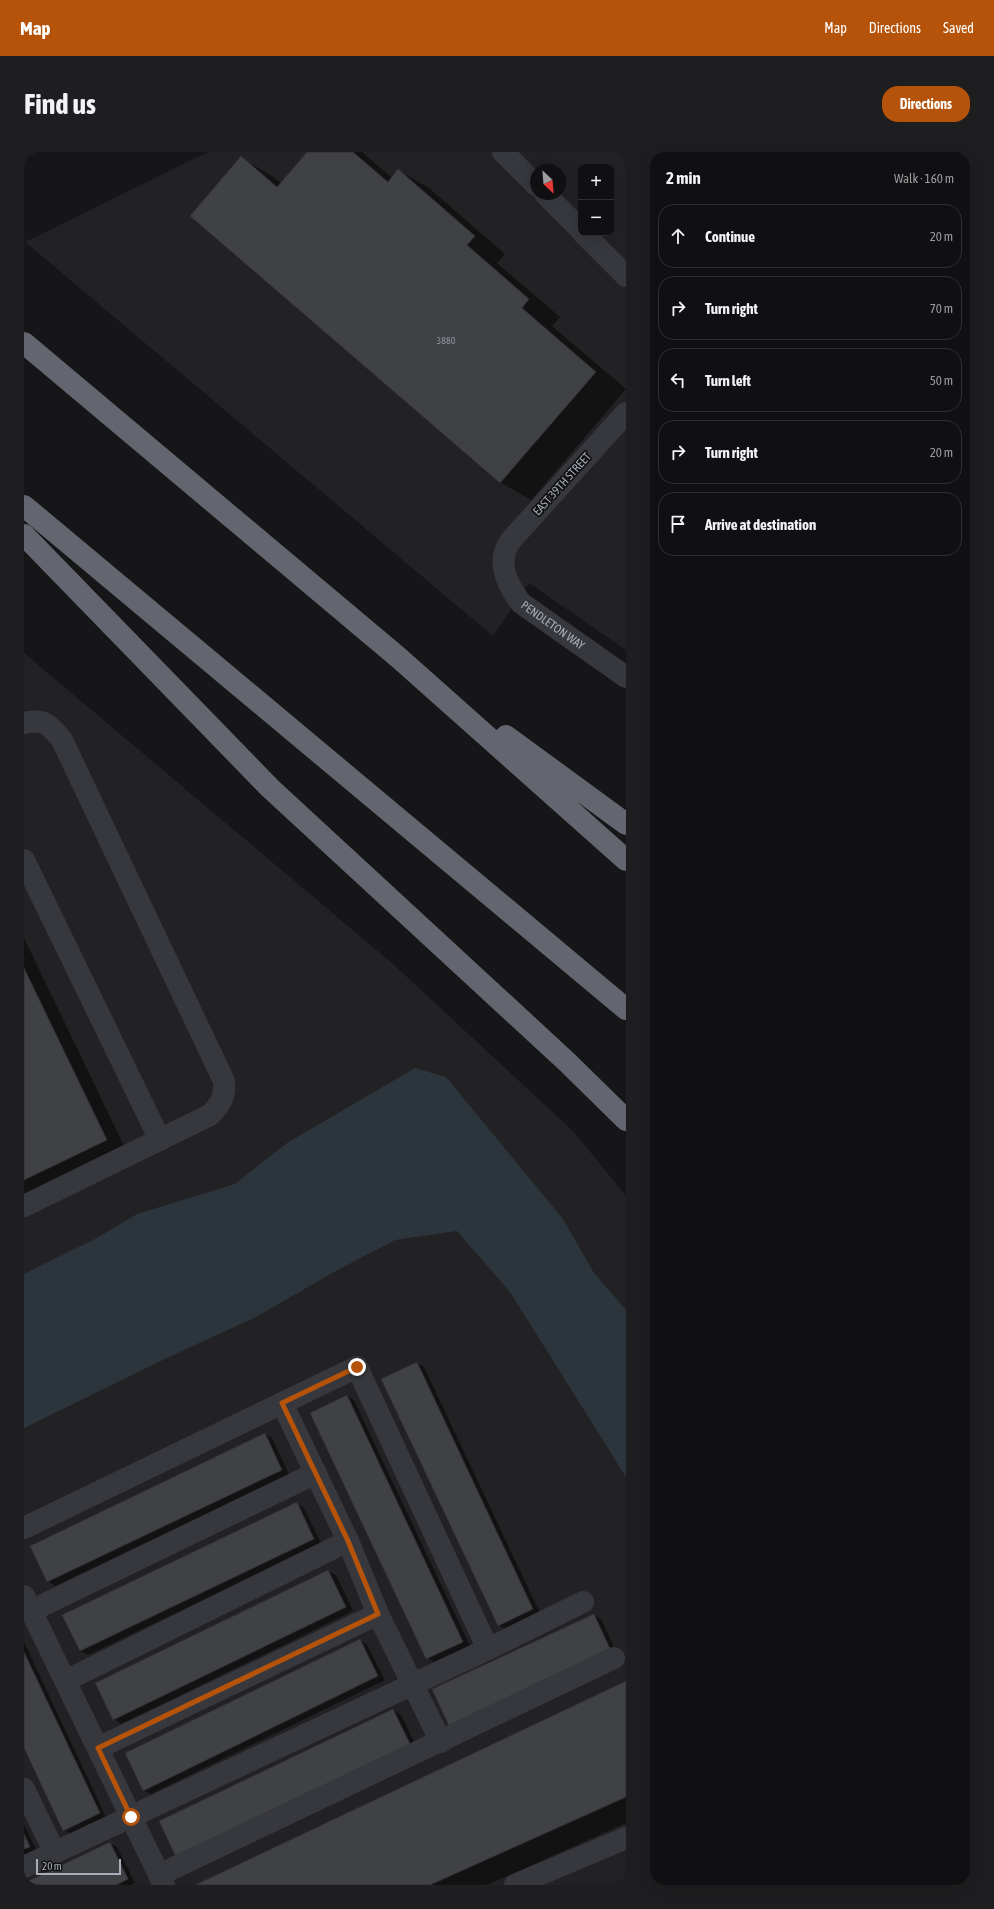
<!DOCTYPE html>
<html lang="en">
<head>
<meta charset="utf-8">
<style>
  :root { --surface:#101012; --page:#1e1e20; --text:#f1f3f6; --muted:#9c9d9f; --line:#303032; --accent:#b45309 }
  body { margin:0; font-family:"Asap Condensed",sans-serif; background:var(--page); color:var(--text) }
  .controls { position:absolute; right:12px; top:12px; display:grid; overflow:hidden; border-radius:8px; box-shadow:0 4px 16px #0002 }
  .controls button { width:36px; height:36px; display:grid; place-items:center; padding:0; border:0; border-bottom:1px solid var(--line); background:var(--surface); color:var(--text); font:20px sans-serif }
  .compass { position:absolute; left:506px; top:12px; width:36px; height:36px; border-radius:50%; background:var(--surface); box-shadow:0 4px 16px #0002; rotate:154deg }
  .scale { position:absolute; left:12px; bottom:10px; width:85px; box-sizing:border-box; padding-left:4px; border:2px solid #a8adb8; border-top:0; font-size:11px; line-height:14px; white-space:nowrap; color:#a8adb8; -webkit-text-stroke:3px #111113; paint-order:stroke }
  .stop { position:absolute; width:12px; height:12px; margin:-9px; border:3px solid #b45309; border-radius:50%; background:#fff }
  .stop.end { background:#b45309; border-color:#fff; box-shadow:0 1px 4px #0008 }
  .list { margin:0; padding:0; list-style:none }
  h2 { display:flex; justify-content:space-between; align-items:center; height:52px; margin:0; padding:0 16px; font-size:17px }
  h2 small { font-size:13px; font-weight:400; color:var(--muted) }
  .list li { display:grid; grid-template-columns:26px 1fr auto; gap:12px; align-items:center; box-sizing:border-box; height:64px; margin:0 8px 8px; padding:0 8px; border:1px solid var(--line); border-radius:16px }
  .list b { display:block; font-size:15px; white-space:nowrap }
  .list em { font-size:13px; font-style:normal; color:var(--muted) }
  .icon { flex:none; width:22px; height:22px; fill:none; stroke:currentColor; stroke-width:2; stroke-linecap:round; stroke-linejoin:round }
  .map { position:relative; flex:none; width:602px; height:1733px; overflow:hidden; border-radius:16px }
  header { display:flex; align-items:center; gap:24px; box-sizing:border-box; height:56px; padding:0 20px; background:var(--accent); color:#fff }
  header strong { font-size:19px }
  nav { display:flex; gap:22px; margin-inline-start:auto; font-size:14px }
  .intro { display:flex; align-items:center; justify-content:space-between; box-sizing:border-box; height:96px; padding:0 24px }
  h1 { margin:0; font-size:28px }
  .button { padding:10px 18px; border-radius:16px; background:var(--accent); color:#fff; font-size:14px; font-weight:700 }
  main { display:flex; gap:24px; padding:0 24px }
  aside { flex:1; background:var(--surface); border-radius:16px; box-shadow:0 4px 16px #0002 }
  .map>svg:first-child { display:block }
  .built { fill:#222225; fill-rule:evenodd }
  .water { fill:#2c353c }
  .shadow { fill:#0007 }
  .building { fill:#404145; stroke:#303034 }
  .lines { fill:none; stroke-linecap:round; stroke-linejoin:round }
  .minor { stroke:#37383d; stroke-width:22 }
  .highway { stroke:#63666e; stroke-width:22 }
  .route { stroke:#b45309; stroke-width:5 }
  .labels { text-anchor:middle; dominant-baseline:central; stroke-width:3.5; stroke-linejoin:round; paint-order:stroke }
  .number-label { font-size:10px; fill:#8e929b }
  .street-label { font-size:12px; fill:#a8adb8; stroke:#111113 }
</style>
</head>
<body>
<header>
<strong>Map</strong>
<nav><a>Map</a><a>Directions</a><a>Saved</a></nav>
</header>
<div class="intro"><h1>Find us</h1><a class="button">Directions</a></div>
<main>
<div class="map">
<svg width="602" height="1733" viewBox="0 0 602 1733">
  <rect width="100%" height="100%" fill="#161618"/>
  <path class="built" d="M 184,0 L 602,0 L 602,498 L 505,431 L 469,484 L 1,90 ZM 557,15 L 587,15 L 587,81 L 557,81 ZM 512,18 L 536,18 L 536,42 L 512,42 Z
    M 0,501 L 369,812 L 550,980 L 602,1044 L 602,1733 L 0,1733 Z"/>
  <path class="water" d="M 391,916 L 422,925 L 539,1067 L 570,1121 L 602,1158 L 602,1325 L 486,1140 L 433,1079 L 371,1088 L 310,1120 L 232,1165 L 145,1205 L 0,1276 L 0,1122 L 73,1086 L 113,1062 L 211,1032 L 263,991 Z"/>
  <path class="shadow" d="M 284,0 L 338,0 L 368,26 L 374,18 L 405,36 L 481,102 L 473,111 L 536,165 L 528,174 L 602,237 L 507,348 L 476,330 L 217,6 L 248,24 L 257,31 Z
    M 0,786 L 103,1000 L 0,1050 Z
    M 393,1211 L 400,1215 L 516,1461 L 482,1477 L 474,1473 Z
    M 323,1244 L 330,1248 L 446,1494 L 410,1510 L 403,1506 Z
    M 241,1282 L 248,1286 L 265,1322 L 31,1434 L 24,1429 Z
    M 273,1352 L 280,1356 L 297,1391 L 64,1503 L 56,1499 Z
    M 304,1419 L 312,1423 L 329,1459 L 97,1572 L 90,1567 Z
    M 570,1463 L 577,1467 L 594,1503 L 433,1578 Z
    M 336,1488 L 343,1493 L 361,1528 L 127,1642 L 119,1638 Z
    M 0,1490 L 82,1665 L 47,1682 L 40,1678 L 0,1594 Z
    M 602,1530 L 602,1671 L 463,1733 L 173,1733 Z
    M 369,1558 L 377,1563 L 394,1598 L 160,1709 Z
    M 0,1672 L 13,1699 L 0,1705 Z
    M 86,1691 L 93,1695 L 111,1731 L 107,1733 L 0,1733 Z"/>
  <path class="building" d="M 283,0 L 329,0 L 364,30 L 374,17 L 451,84 L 443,93 L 505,147 L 498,156 L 572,220 L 476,331 L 166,64 L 217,4 L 253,35 Z
    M 0,816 L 83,988 L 0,1028 Z
    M 393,1210 L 509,1457 L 474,1474 L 357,1227 Z
    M 323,1243 L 439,1490 L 402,1507 L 286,1261 Z
    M 241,1281 L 258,1318 L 23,1430 L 6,1394 Z
    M 273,1350 L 290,1387 L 56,1499 L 38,1463 Z
    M 304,1418 L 322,1455 L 89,1568 L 71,1531 Z
    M 570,1462 L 587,1499 L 425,1574 L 408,1537 Z
    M 336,1487 L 354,1524 L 119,1639 L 101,1601 Z
    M 0,1500 L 76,1661 L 39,1679 L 0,1596 Z
    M 602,1529 L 602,1645 L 406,1733 L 171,1733 Z
    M 369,1557 L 387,1594 L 152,1705 L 135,1669 Z
    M 0,1682 L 6,1695 L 0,1697 Z
    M 86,1690 L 104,1727 L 92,1733 L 0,1733 L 0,1731 Z"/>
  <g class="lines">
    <g class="minor">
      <path d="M 479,0 L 512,33"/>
      <path d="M 521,42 L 557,78"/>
      <path d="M 559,81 L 602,124"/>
      <path id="s1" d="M 602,261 L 488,387 C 471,408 482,431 497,451 L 602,525"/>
      <path d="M 0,571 C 21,566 25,573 38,588 L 200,929 C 202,944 196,953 186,963 L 0,1054"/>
      <path d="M 0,708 L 136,988"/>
      <path d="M 258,1251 L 324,1389 L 354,1462 L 417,1590"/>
      <path d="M 0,1376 L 333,1215 L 464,1497 L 559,1450"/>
      <path d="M 0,1444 L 140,1733"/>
      <path d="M 7,1459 L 292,1321"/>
      <path d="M 41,1529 L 324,1389"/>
      <path d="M 74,1596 L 354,1462"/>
      <path d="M 0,1637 L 31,1701"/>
      <path d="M 0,1715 L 464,1497"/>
      <path d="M 135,1723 L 590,1506"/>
      <path d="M 491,1733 L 602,1686"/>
    </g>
    <path class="highway" d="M 0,191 L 375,506 L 602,708
      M 0,354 L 602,857
      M 0,383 L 246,636 L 543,910 L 602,968
      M 482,584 L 602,672"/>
  </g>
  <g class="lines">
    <path class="route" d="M 107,1665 L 74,1596 L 354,1462 L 324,1389 L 258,1251 L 333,1215"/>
  </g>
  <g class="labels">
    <g class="number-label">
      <text x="422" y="188">3880</text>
    </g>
    <g class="street-label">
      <text transform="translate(538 332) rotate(-48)">EAST 39TH STREET</text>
      <text stroke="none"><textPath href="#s1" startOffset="279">PENDLETON WAY</textPath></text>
    </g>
  </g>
</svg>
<div class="controls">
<button>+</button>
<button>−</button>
</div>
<svg class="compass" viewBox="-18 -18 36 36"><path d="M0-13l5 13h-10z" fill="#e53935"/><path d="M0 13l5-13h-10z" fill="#9c9d9f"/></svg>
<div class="scale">20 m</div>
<div class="stop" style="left:107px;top:1665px"></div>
<div class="stop end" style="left:333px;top:1215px"></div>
</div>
<aside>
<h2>2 min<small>Walk · 160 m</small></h2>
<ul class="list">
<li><svg class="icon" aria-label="ahead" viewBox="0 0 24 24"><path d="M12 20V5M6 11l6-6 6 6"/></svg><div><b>Continue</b></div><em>20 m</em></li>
<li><svg class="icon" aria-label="right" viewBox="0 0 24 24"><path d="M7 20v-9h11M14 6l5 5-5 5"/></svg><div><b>Turn right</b></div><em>70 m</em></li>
<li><svg class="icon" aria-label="left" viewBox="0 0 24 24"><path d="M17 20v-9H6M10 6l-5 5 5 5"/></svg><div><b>Turn left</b></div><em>50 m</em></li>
<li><svg class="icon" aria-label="right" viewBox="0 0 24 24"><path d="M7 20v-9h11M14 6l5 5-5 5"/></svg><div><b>Turn right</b></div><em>20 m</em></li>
<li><svg class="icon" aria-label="arrive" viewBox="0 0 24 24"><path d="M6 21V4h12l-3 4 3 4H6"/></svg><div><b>Arrive at destination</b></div></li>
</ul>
</aside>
</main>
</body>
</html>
